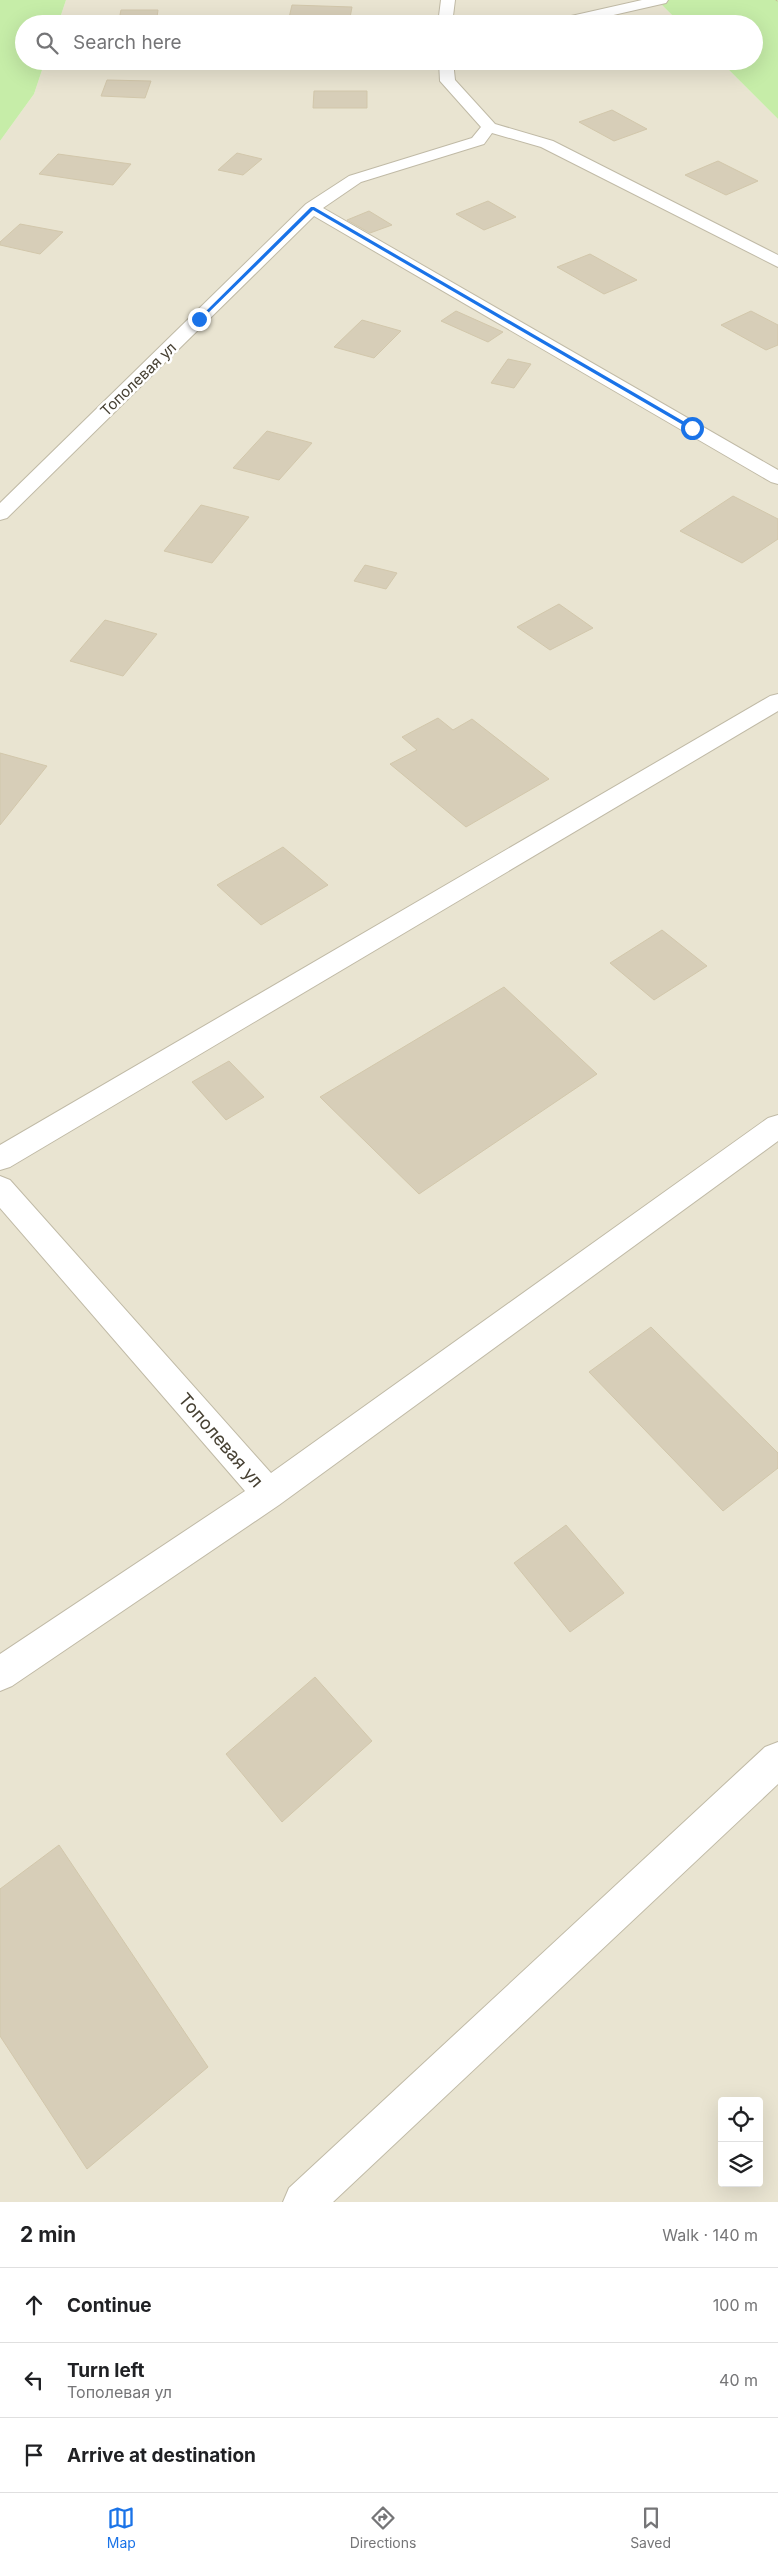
<!DOCTYPE html>
<html lang="en">
<head>
<meta charset="utf-8">
<style>
  :root { --surface:#fff; --page:#f6f6f6; --text:#202124; --muted:#757577; --line:#e0e0e0; --accent:#1a73e8 }
  body { margin:0; font-family:Inter,sans-serif; background:var(--page); color:var(--text) }
  .controls { position:absolute; right:15px; bottom:15px; display:grid; overflow:hidden; border-radius:5px; box-shadow:0 5px 20px #0002 }
  .controls button { width:45px; height:45px; display:grid; place-items:center; padding:0; border:0; border-bottom:1px solid var(--line); background:var(--surface); color:var(--text); font:25px sans-serif }
  .stop { position:absolute; width:15px; height:15px; margin:-11px; border:4px solid #1a73e8; border-radius:50%; background:#fff }
  .stop.end { background:#1a73e8; border-color:#fff; box-shadow:0 1px 5px #0008 }
  .list { margin:0; padding:0; list-style:none }
  h2 { display:flex; justify-content:space-between; align-items:center; height:65px; margin:0; padding:0 20px; font-size:21px }
  h2 small { font-size:16px; font-weight:400; color:var(--muted) }
  .list li { display:grid; grid-template-columns:32px 1fr auto; gap:15px; align-items:center; box-sizing:border-box; height:75px; padding:0 20px; border-top:1px solid var(--line) }
  .list b { display:block; font-size:19px; white-space:nowrap }
  .list p { margin:0; font-size:16px; white-space:nowrap; color:var(--muted) }
  .list em { font-size:16px; font-style:normal; color:var(--muted) }
  .icon { flex:none; width:28px; height:28px; fill:none; stroke:currentColor; stroke-width:2; stroke-linecap:round; stroke-linejoin:round }
  .map { position:relative; flex:none; width:778px; height:2202px; overflow:hidden }
  .search { position:absolute; background:var(--surface); box-shadow:0 5px 20px #0002; left:15px; right:15px; top:15px; height:55px; display:flex; align-items:center; gap:12px; box-sizing:border-box; padding:0 18px; border-radius:28px; color:var(--muted); font-size:19px }
  .sheet { height:290px; background:var(--surface) }
  nav { display:flex; justify-content:space-around; align-items:center; box-sizing:border-box; height:70px; border-top:1px solid var(--line); background:var(--surface); font-size:14px; color:var(--muted) }
  nav a { display:grid; justify-items:center; gap:2px }
  nav .on { color:var(--accent) }
  .map>svg:first-child { display:block }
  .residential { fill:#e9e4d1; fill-rule:evenodd }
  .green { fill:#c6eda8 }
  .building { fill:#d7ceb8; stroke:#d2c7ab }
  .lines { fill:none; stroke-linecap:round; stroke-linejoin:round }
  .minor-casing { stroke:#c0baa6; stroke-width:2 }
  .path { stroke:#c4b895; stroke-width:2; stroke-dasharray:1 1; stroke-linecap:butt }
  .minor { fill:#fff; fill-rule:evenodd }
  .route { fill:#1a73e8 }
  .labels { text-anchor:middle; dominant-baseline:central; stroke-width:5; stroke-linejoin:round; paint-order:stroke }
  .far-street-label { font-size:15px; fill:#474133; stroke:#fff }
  .street-label { font-size:18px; fill:#474133; stroke:#fff }
</style>
</head>
<body>
<div class="map">
<svg width="778" height="2202" viewBox="0 0 778 2202">
  <rect width="100%" height="100%" fill="#f4f1e4"/>
  <path class="residential" d="M 66,0 L 657,0 L 681,24 L 58,24 Z
    M 45,61 L 720,61 L 778,119 L 778,2202 L 0,2202 L 0,141 L 34,94 ZM 722,2101 L 759,2101 L 759,2183 L 722,2183 Z"/>
  <path class="green" d="M 0,0 L 66,0 L 58,24 L 24,24 L 24,61 L 45,61 L 34,94 L 0,141 Z
    M 657,0 L 778,0 L 778,119 L 720,61 L 754,61 L 754,24 L 681,24 Z"/>
  <path class="building" d="M 292,5 L 352,7 L 349,23 L 288,22 Z
    M 121,10 L 158,10 L 156,24 L 118,24 Z
    M 107,80 L 151,81 L 145,98 L 101,96 Z
    M 314,91 L 367,91 L 367,108 L 313,108 Z
    M 612,110 L 647,129 L 614,141 L 579,122 Z
    M 237,153 L 262,159 L 243,175 L 218,170 Z
    M 58,154 L 131,164 L 113,185 L 39,174 Z
    M 718,161 L 758,181 L 726,195 L 685,175 Z
    M 488,201 L 516,217 L 484,230 L 456,214 Z
    M 369,211 L 392,225 L 370,233 L 347,220 Z
    M 20,224 L 63,232 L 40,254 L 0,245 L 0,242 Z
    M 590,254 L 637,280 L 604,294 L 557,267 Z
    M 456,311 L 503,332 L 488,342 L 441,321 Z
    M 751,311 L 778,325 L 778,345 L 766,350 L 721,325 Z
    M 362,320 L 401,331 L 374,358 L 334,347 Z
    M 508,359 L 531,364 L 514,388 L 491,383 Z
    M 267,431 L 312,443 L 279,480 L 233,468 Z
    M 733,496 L 778,519 L 778,539 L 742,563 L 680,531 Z
    M 201,505 L 249,517 L 212,563 L 164,551 Z
    M 365,565 L 397,573 L 386,589 L 354,581 Z
    M 559,604 L 593,628 L 550,650 L 517,627 Z
    M 105,620 L 157,634 L 123,676 L 70,661 Z
    M 438,718 L 453,730 L 472,719 L 549,779 L 466,827 L 390,764 L 417,750 L 402,737 Z
    M 0,753 L 47,766 L 0,825 Z
    M 283,847 L 328,885 L 261,925 L 217,885 Z
    M 662,930 L 707,966 L 654,1000 L 610,963 Z
    M 504,987 L 597,1074 L 419,1194 L 320,1097 Z
    M 229,1061 L 264,1097 L 226,1120 L 192,1082 Z
    M 651,1327 L 778,1453 L 778,1468 L 723,1511 L 589,1372 Z
    M 566,1525 L 624,1593 L 570,1632 L 514,1563 Z
    M 315,1677 L 372,1741 L 282,1822 L 226,1754 Z
    M 59,1845 L 208,2067 L 87,2169 L 0,2036 L 0,1889 Z"/>
  <g class="lines">
    <defs>
      <path id="minor" d="M 441,0 L 455,0 L 452,24 L 438,24 Z
        M 642,0 L 668,0 L 666,3 L 574,24 L 547,24 L 549,21 Z
        M 439,61 L 453,61 L 455,80 L 495,124 L 553,141 L 778,255 L 778,267 L 541,147 L 492,133 L 484,144 L 361,182 L 323,208 L 778,470 L 778,484 L 771,482 L 314,216 L 7,518 L 0,520 L 0,503 L 306,204 L 349,176 L 472,138 L 481,127 L 440,81 Z
        M 778,694 L 778,711 L 10,1167 L 0,1170 L 0,1145 L 770,696 Z
        M 778,1115 L 778,1141 L 279,1505 L 12,1686 L 0,1691 L 0,1654 L 245,1491 L 0,1208 L 0,1176 L 10,1180 L 271,1473 L 768,1118 Z
        M 778,1742 L 778,1784 L 333,2202 L 283,2202 L 289,2188 L 765,1747 Z"/>
    </defs>
    <use href="#minor" class="minor-casing"/>
    <path class="path" d="M 776,0 L 778,1"/>
    <use href="#minor" class="minor"/>
  </g>
  <path class="route" d="M 311,207 L 314,207 L 695,428 L 690,429 L 313,210 L 201,320 L 197,320 Z"/>
  <g class="labels">
    <g class="far-street-label">
      <text transform="translate(138 379) rotate(-44)">Тополевая ул</text>
    </g>
    <g class="street-label">
      <text transform="translate(221 1440) rotate(49)">Тополевая ул</text>
    </g>
  </g>
</svg>
<div class="controls">
<button><svg class="icon" aria-label="locate" viewBox="0 0 24 24"><circle cx="12" cy="12" r="6"/><path d="M12 2v4M12 18v4M2 12h4M18 12h4"/></svg></button>
<button><svg class="icon" aria-label="layers" viewBox="0 0 24 24"><path d="M12 4l9 5-9 5-9-5zM3 14l9 5 9-5"/></svg></button>
</div>
<div class="stop" style="left:692px;top:428px"></div>
<div class="stop end" style="left:199px;top:319px"></div>
<div class="search"><svg class="icon" aria-label="search" viewBox="0 0 24 24"><circle cx="10" cy="10" r="6"/><path d="M15 15l6 6"/></svg>Search here</div>
</div>
<section class="sheet">
<h2>2 min<small>Walk · 140 m</small></h2>
<ul class="list">
<li><svg class="icon" aria-label="ahead" viewBox="0 0 24 24"><path d="M12 20V5M6 11l6-6 6 6"/></svg><div><b>Continue</b></div><em>100 m</em></li>
<li><svg class="icon" aria-label="left" viewBox="0 0 24 24"><path d="M17 20v-9H6M10 6l-5 5 5 5"/></svg><div><b>Turn left</b><p>Тополевая ул</p></div><em>40 m</em></li>
<li><svg class="icon" aria-label="arrive" viewBox="0 0 24 24"><path d="M6 21V4h12l-3 4 3 4H6"/></svg><div><b>Arrive at destination</b></div></li>
</ul>
</section>
<nav>
<a class="on"><svg class="icon" aria-label="map" viewBox="0 0 24 24"><path d="M3 6l6-2 6 2 6-2v14l-6 2-6-2-6 2zM9 4v14M15 6v14"/></svg>Map</a>
<a><svg class="icon" aria-label="directions" viewBox="0 0 24 24"><path d="M12 3l9 9-9 9-9-9zM9 14v-3h6M13 9l2 2-2 2"/></svg>Directions</a>
<a><svg class="icon" aria-label="saved" viewBox="0 0 24 24"><path d="M7 4h10v16l-5-4-5 4z"/></svg>Saved</a>
</nav>
</body>
</html>
